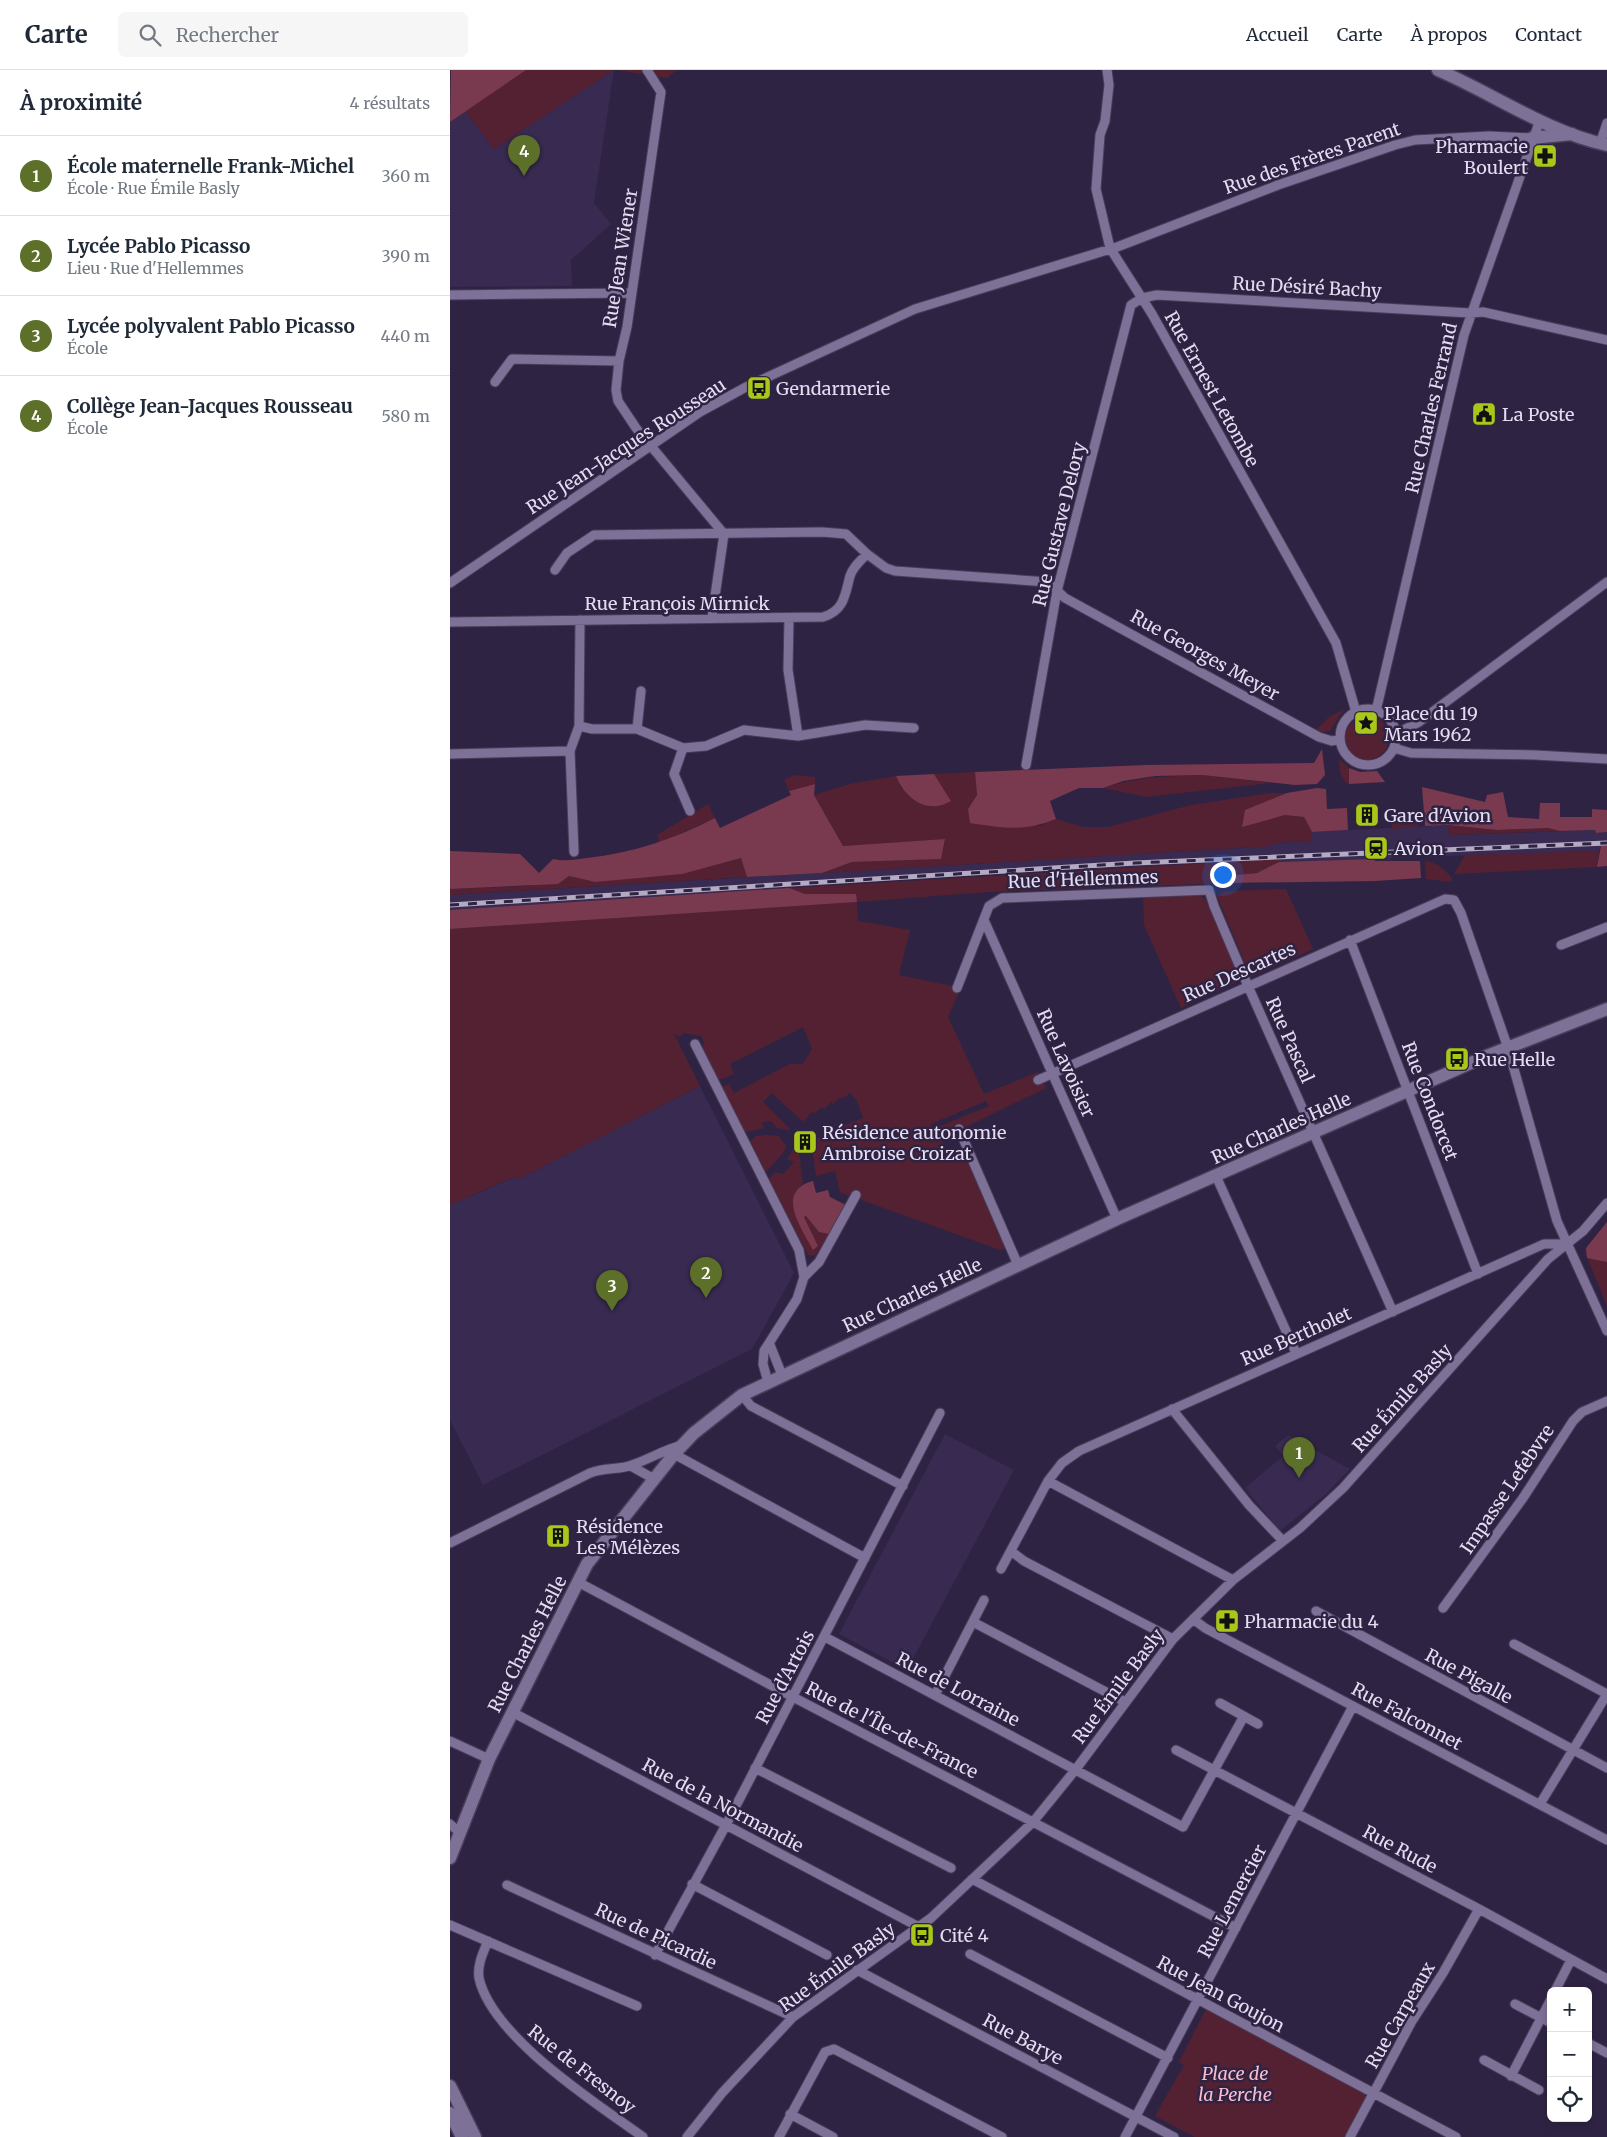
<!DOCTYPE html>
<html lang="fr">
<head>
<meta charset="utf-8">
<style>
  :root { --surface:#fff; --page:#f6f6f7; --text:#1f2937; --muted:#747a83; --line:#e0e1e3; --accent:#5d702a }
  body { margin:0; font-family:Merriweather,serif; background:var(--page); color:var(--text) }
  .controls { position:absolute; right:15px; bottom:15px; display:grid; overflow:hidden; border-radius:8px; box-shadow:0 2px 8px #0003 }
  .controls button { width:45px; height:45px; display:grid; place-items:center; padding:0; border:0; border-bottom:1px solid var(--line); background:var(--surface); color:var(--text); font:25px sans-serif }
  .you { position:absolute; left:772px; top:804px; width:18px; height:18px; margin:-12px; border:4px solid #fff; border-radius:50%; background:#1a73e8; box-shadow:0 0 0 8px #1a73e833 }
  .badge { display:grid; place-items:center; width:32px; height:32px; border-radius:50%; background:var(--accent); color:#fff; font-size:16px; font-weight:700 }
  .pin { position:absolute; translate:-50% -41px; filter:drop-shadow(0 1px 2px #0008) }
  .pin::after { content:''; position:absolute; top:26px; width:18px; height:15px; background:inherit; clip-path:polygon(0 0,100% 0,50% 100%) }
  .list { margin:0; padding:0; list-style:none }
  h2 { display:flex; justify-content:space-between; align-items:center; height:65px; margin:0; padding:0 20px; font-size:21px }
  h2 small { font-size:16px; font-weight:400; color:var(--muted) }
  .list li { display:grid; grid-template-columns:32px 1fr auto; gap:15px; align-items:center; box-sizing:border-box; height:80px; padding:0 20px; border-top:1px solid var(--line) }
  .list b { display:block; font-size:19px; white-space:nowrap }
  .list p { margin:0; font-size:16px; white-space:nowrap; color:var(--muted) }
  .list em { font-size:16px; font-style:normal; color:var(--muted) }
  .icon { flex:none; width:28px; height:28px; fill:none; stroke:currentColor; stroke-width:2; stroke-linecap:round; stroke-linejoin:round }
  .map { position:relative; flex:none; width:1157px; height:2067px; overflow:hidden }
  header { display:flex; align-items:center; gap:30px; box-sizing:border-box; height:70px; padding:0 25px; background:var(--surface); border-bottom:1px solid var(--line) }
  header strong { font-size:24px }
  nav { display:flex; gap:28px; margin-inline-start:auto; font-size:18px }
  .search { width:350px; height:45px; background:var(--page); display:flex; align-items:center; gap:12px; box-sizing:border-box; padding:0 18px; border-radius:8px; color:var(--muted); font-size:19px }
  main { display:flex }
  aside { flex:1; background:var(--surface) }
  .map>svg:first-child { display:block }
  .built { fill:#382a50 }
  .green { fill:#542133; fill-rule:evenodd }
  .forest { fill:#79394f }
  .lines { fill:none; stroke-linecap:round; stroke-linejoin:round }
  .street-casing { stroke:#493d59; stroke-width:11 }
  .secondary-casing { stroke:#493d59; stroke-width:15 }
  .street { stroke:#7e7197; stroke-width:9 }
  .secondary { stroke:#7e7197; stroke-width:12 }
  .rail-casing { stroke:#b4abc3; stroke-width:5 }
  .rail { stroke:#2f2343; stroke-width:3; stroke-dasharray:9; stroke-linecap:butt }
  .labels { text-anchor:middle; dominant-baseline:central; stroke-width:5; stroke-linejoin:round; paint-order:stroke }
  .poi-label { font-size:18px; fill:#e4ddf2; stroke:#2f2343; text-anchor:start }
  .street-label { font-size:18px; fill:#e4ddf2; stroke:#2f2343 }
  .park-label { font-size:18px; font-style:italic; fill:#fabdce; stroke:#2f2343 }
</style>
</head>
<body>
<header>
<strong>Carte</strong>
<div class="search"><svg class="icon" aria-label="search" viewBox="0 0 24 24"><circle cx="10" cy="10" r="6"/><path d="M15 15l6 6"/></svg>Rechercher</div>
<nav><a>Accueil</a><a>Carte</a><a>À propos</a><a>Contact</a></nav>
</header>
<main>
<aside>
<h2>À proximité<small>4 résultats</small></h2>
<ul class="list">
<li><span class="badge">1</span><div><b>École maternelle Frank-Michel</b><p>École · Rue Émile Basly</p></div><em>360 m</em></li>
<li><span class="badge">2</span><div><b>Lycée Pablo Picasso</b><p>Lieu · Rue d'Hellemmes</p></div><em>390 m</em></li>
<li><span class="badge">3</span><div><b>Lycée polyvalent Pablo Picasso</b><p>École</p></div><em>440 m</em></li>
<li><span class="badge">4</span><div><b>Collège Jean-Jacques Rousseau</b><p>École</p></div><em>580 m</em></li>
</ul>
</aside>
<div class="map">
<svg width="1157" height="2067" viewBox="0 0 1157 2067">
  <rect width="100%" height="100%" fill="#2f2343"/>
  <path class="built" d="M 164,0 L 144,133 L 161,154 L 121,190 L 122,216 L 0,217 L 0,52 L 15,41 L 44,79 Z
    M 998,755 L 1000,765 L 1146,760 L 1146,763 L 1157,762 L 1157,776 L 1151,776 L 1149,781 L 941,788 L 941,790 L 829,792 L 828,789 L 529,805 L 0,840 L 0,825 L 822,776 L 823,773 L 862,771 L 862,762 Z
    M 250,1016 L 344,1203 L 302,1279 L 33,1415 L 0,1350 L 0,1135 L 65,1107 L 69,1109 Z
    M 495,1364 L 564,1400 L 457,1600 L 389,1564 Z
    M 838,1365 L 900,1399 L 876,1424 L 830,1461 L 795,1418 L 833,1386 L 825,1376 Z"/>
  <path class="green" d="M 76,0 L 164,0 L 44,79 L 15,41 Z
    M 167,0 L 227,0 L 217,8 Z
    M 894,639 L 880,661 L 871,662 L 866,660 L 879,647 Z
    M 913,646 L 913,655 L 917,656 L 920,646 C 955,654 937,704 903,685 C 890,670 894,652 913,646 Z
    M 889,689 L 899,698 L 899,714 C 889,709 890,700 889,689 Z
    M 525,702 L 527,725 L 518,739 L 589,756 L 606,749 L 633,757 L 658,757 L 741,735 L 820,723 L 837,723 L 817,732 L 792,756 L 835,745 L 854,747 L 862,762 L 862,771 L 823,773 L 823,776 L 372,803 L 402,792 L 491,789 L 495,769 L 393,776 L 364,725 L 400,714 L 446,706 L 451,718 L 501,731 L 484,704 Z
    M 344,705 L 365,707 L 365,714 L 339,721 L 334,710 Z
    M 752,705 L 821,713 L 696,727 L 653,718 C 686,707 718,706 752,705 Z
    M 258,734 L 265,748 L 210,773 L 207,765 Z
    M 946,736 L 946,741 L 968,740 L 969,756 L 942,759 L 942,749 L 946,748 L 946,742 L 942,742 L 941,737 Z
    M 998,755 L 1047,760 L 1098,758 L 1110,761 L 999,765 Z
    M 1149,781 L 1147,797 L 1004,804 L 1015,785 Z
    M 291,787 L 297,807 L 0,825 L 0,819 L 79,816 L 119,806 L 145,812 Z
    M 828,789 L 829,792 C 816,805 794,804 777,806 L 775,813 L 539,822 L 407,832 L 408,851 L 460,860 L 449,905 L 511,918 L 498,947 L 534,1024 L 588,1002 L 596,1018 L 491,1069 L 499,1084 L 517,1087 L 556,1178 L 550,1180 L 392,1123 L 390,1122 L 385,1101 L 366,1106 L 361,1069 L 375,1067 L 374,1064 L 384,1062 L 384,1059 L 413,1048 L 407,1031 L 400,1023 L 392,1029 L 390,1027 L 383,1034 L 381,1032 L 374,1039 L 372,1037 L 364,1044 L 362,1042 L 353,1052 L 322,1023 L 313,1032 L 341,1060 L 327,1058 L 321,1051 L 311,1053 L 315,1058 L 295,1062 L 272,1017 L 279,1014 L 284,1023 L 340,994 L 353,994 L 362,979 L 353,957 L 280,994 L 284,1004 L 269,1010 L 252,980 L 254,973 L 251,966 L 234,963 L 230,967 L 224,964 L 250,1016 L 69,1109 L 64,1107 L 0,1135 L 0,859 L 407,832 L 405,824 L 355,824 L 339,818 ZM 536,1031 L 539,1036 L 483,1059 L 481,1054 Z
    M 975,791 C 985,791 995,800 1002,808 L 1002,812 L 976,809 Z
    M 836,819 L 863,879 L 801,907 L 767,826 L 775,821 Z
    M 748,824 L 756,830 L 791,910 L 731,938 L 694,855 L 693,826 Z
    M 318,1065 L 329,1066 L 336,1076 L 334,1082 L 316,1102 L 300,1071 L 306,1066 Z
    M 348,1073 L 353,1114 L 345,1122 L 363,1180 L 368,1176 L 354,1147 L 356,1146 L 369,1162 L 379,1164 L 365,1186 L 358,1185 L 319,1109 L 325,1102 L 333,1104 L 344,1092 L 337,1089 Z
    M 1157,1152 L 1157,1236 L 1135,1182 L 1136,1178 Z
    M 756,1939 L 915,2022 L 917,2029 L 895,2067 L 745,2067 L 705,2046 L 734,1995 L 729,1992 Z"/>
  <path class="forest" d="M 1,0 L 76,0 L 0,52 Z
    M 872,679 L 875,705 L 867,714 L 845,715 L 752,705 L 705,706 L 673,711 L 653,718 L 629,718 L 600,731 L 606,749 C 574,762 553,758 520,753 L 518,739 L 527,725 L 525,702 L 696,695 L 864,693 Z
    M 899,698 L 910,702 L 927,701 L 935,712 L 899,714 Z
    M 484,704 L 501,731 C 478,745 455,729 446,706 Z
    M 365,714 L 364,725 L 393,776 L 495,769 L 491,789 L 402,792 L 372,803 L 297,807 L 291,788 L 232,804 L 145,812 L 119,806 L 108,814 L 0,819 L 0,781 L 70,784 L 89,803 L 103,789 C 115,792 126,789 137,788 C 183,783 224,769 265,748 L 270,758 L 341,725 L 339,721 Z
    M 972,717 L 1035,732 L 1037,725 L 1053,722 L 1058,747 L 1089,749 L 1090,733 L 1110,733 L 1110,747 L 1142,747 L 1142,739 L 1157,740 L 1157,762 L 1146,763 L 1145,760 L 1110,761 L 1098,758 L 1047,760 L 998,755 L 975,756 Z
    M 867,718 L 876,719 L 877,739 L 897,738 L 898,760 L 862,762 L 854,747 L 835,745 L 792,757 L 795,740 L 837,723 Z
    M 1151,776 L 1157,776 L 1157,796 L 1147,797 Z
    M 924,789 L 925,791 L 970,791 L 971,808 L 925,811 L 775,813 L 777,806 L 807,803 L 829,792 Z
    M 339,818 L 355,824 L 406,824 L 407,832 L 0,859 L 0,840 Z
    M 363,1111 L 366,1123 L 378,1120 L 380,1127 L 396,1135 L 379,1164 L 369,1162 L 356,1146 L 354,1147 L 368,1176 L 363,1180 C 352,1159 324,1121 363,1111 Z
    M 1157,1152 L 1157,1192 L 1137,1188 L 1136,1178 Z"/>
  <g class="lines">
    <defs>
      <path id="street" d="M 197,0 L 211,22 L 177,257 L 169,291 L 166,320 L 168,331 L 186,358 L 274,464
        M 657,0 L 659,15 L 655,51 L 650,65 L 646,119 L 660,178 L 702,244 L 886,573 L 906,642
        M 1150,74 L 1157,53
        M 0,225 L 182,223
        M 45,312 L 62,289 L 169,291
        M 105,500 L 117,483 L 144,465 L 372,462 L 396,464 L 417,484 L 436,498 L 445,501 L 598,512 L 615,528 L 869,667 L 882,671 L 890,669
        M 0,513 L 250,342 L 296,317 L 465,239 L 667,177 L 828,115 L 945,75 L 965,70 L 1039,66 L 1082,68
        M 262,547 L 274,464
        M 339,548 L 338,600 L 348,666
        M 0,552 L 373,547 C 394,541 395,525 400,506 C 403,497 410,491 417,484
        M890 667a28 28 0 1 1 56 0a28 28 0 1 1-56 0Z
        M 926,641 L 1014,265 L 1090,50
        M 129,656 L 142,659 L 187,659 L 233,678
        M 187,659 L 191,621
        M 946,664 L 969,652 L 1157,512
        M 233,678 L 256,676 L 294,660 L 348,666 L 415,655 L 464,658
        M 233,678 L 224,704 L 240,741
        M 944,678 L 961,683 L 1085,685 L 1157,689
        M 0,684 L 120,681
        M 576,695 L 607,521 L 681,235 L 692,228 L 707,225 L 1020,243 L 1033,242 L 1157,270
        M 124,782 L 120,681 L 129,656 L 130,550
        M 534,850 L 667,1149
        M 900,870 L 1028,1204
        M 1111,875 L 1157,857
        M 507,918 L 539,836 L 552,828 L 759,820 L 764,836 L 798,916 L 943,1242
        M 245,974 L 349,1180 L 354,1207
        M 588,1010 L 995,829 L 1004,830 L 1011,843 L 1058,978 L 1107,1151 L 1157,1261
        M 509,1059 L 568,1195
        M 766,1106 L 846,1283
        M 320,1275 L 332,1305
        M 318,1312 L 313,1294 L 314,1281 L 347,1229 L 354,1207 L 369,1192 L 406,1125
        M 292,1325 L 301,1336 L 453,1416
        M 722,1339 L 799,1435 L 833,1471
        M 224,1384 L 415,1488
        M 181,1396 L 204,1409
        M 598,1411 L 783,1510
        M 0,1473 L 140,1403 C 156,1397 170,1400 182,1395 C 200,1389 215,1379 233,1375
        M 561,1481 L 574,1491 L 723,1569
        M 551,1499 L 598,1411 L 612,1393 L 629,1381 L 1094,1174 L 1117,1174
        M 128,1512 L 343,1627 L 786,1858
        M 993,1538 L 1073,1428 L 1123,1351 L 1132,1342 L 1157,1331
        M 866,1541 L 1157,1698
        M 743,1549 L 755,1558 L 1157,1770
        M 523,1552 L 675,1632
        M 375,1567 L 733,1757 L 794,1646
        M 1064,1574 L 1157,1624
        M 485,1625 L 534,1530
        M 770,1633 L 808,1654
        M 62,1642 L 469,1857
        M 0,1671 L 39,1689
        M 726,1680 L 1029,1839 L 1157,1909
        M 305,1698 L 501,1798
        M 1090,1734 L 1157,1624
        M 0,1754 L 10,1763
        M 522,1809 L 1006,2067
        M 242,1814 L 377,1885
        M 57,1815 L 343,1947
        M 0,1855 L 187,1936
        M 38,1871 C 33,1883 27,1895 29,1908 C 42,1967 146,2033 193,2067
        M 520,1884 L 718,1988
        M 205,1885 L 276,1755 L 490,1343
        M 407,1900 L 724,2067
        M 1105,1921 L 1121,1890
        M 1065,1934 L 1101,1953
        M 1138,1973 L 1157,1983
        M 1034,1990 L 1089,2020
        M 1061,2006 L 1101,1929
        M 340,2044 L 383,2067
        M 237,2067 L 272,2023 L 343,1947 L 481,1848 L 583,1752 L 626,1699 L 723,1569 L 783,1510 L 850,1458 L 893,1418 L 1098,1189 L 1133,1161 L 1157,1133
        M 329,2067 L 375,1982 L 384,1979 L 552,2067
        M 675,2067 L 903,1636
        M 900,2067 L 962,1951 L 993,1903 L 1029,1839"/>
      <path id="secondary" d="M 988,0 C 1044,24 1097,62 1157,75
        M 1082,68 L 1122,64
        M 0,1788 L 39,1689 L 137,1494 L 224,1384 L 244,1363 L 292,1325 L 667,1149 L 1039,985 L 1157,939
        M 0,2016 L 25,2067
        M 0,2043 L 12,2067"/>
    </defs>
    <use href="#street" class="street-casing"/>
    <use href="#secondary" class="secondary-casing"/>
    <use href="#street" class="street"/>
    <use href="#secondary" class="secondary"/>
    <defs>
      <path id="rail" d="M 0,835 L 685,793 L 1157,773"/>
    </defs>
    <use href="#rail" class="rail-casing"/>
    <use href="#rail" class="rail"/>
  </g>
  <defs>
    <symbol id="pharmacy-square" viewBox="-11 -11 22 22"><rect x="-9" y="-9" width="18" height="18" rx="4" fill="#a9c71a" stroke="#2f2343"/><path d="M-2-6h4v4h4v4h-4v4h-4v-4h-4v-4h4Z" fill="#111"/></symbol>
    <symbol id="bus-square" viewBox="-11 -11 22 22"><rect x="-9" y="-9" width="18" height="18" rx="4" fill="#a9c71a" stroke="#2f2343"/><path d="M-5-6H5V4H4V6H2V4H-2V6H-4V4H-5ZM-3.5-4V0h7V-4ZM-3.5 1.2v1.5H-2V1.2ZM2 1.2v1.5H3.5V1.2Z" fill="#111"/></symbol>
    <symbol id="civic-square" viewBox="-11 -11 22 22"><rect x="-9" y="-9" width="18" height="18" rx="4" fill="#a9c71a" stroke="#2f2343"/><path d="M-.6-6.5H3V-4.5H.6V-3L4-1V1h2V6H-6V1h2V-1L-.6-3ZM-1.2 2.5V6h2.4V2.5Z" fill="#111"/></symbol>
    <symbol id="sight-square" viewBox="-11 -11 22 22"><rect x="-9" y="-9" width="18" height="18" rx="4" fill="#a9c71a" stroke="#2f2343"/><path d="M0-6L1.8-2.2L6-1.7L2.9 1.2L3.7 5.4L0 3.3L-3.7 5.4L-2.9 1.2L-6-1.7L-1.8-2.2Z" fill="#111"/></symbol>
    <symbol id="building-square" viewBox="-11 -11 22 22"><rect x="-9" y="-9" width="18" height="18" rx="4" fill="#a9c71a" stroke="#2f2343"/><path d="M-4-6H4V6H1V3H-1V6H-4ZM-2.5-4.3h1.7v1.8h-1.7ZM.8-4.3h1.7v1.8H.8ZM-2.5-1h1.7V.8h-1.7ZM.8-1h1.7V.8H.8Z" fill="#111"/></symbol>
    <symbol id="station-square" viewBox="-11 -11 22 22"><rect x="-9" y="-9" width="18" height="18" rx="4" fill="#a9c71a" stroke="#2f2343"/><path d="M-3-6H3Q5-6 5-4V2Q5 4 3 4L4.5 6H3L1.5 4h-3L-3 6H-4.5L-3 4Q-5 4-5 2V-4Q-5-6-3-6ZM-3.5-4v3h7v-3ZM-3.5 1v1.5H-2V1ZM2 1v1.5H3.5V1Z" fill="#111"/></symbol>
  </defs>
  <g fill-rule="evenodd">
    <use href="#pharmacy-square" x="1081" y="72" width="28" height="28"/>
    <use href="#bus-square" x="295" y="304" width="28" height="28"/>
    <use href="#civic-square" x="1020" y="330" width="28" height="28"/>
    <use href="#sight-square" x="902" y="639" width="28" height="28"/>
    <use href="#building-square" x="903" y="731" width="28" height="28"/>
    <use href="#station-square" x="912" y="764" width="28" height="28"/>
    <use href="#bus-square" x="993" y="975" width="28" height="28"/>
    <use href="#building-square" x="341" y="1058" width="28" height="28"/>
    <use href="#building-square" x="94" y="1452" width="28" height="28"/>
    <use href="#pharmacy-square" x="763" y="1537" width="28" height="28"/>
    <use href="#bus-square" x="458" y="1851" width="28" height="28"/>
  </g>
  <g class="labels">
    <g class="poi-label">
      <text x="1078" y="76" text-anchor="end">Pharmacie<tspan x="1078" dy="21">Boulert</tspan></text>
      <text x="326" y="318">Gendarmerie</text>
      <text x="1052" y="344">La Poste</text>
      <text x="934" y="643">Place du 19<tspan x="934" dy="21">Mars 1962</tspan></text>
      <text x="934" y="745">Gare d'Avion</text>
      <text x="944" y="778">Avion</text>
      <text x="1024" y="989">Rue Helle</text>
      <text x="372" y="1062">Résidence autonomie<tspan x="372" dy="21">Ambroise Croizat</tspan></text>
      <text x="126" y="1456">Résidence<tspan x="126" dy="21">Les Mélèzes</tspan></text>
      <text x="794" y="1551">Pharmacie du 4</text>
      <text x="490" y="1865">Cité 4</text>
    </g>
    <g class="street-label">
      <text transform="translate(862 88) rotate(-19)">Rue des Frères Parent</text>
      <text transform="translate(170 188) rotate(-81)">Rue Jean Wiener</text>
      <text transform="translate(857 217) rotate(3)">Rue Désiré Bachy</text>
      <text transform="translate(762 319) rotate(61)">Rue Ernest Letombe</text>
      <text transform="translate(981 338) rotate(-77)">Rue Charles Ferrand</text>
      <text transform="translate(176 376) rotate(-33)">Rue Jean-Jacques Rousseau</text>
      <text transform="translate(609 454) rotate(-76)">Rue Gustave Delory</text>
      <text x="227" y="533">Rue François Mirnick</text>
      <text transform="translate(755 585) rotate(29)">Rue Georges Meyer</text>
      <text transform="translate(633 809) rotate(-2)">Rue d'Hellemmes</text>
      <text transform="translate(789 902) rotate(-24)">Rue Descartes</text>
      <text transform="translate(840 970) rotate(66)">Rue Pascal</text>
      <text transform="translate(616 993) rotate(66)">Rue Lavoisier</text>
      <text transform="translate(980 1031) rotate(69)">Rue Condorcet</text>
      <text transform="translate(831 1058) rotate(-24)">Rue Charles Helle</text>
      <text transform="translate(462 1225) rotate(-25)">Rue Charles Helle</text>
      <text transform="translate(846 1266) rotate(-24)">Rue Bertholet</text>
      <text transform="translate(952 1328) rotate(-48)">Rue Émile Basly</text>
      <text transform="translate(1057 1419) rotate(-56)">Impasse Lefebvre</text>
      <text transform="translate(77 1574) rotate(-63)">Rue Charles Helle</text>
      <text transform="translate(1019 1606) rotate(28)">Rue Pigalle</text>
      <text transform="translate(335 1607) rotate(-62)">Rue d'Artois</text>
      <text transform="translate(668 1616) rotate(-53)">Rue Émile Basly</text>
      <text transform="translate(508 1619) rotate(28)">Rue de Lorraine</text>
      <text transform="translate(957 1646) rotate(28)">Rue Falconnet</text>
      <text transform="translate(442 1660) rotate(27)">Rue de l'Île-de-France</text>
      <text transform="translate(273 1735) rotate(28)">Rue de la Normandie</text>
      <text transform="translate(950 1779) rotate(28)">Rue Rude</text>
      <text transform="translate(782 1831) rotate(-62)">Rue Lemercier</text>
      <text transform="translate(206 1866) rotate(25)">Rue de Picardie</text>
      <text transform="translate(387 1897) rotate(-36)">Rue Émile Basly</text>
      <text transform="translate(771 1924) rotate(28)">Rue Jean Goujon</text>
      <text transform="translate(950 1945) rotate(-60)">Rue Carpeaux</text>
      <text transform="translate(573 1969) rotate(28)">Rue Barye</text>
      <text transform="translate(132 1999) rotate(38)">Rue de Fresnoy</text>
    </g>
    <g class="park-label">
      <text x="785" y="2003">Place de<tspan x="785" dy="21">la Perche</tspan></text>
    </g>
  </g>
</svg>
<div class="controls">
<button>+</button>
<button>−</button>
<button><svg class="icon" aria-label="locate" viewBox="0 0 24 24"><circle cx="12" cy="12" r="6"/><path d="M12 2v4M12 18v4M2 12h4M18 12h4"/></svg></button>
</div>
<div class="you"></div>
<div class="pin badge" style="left:849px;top:1408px">1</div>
<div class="pin badge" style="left:256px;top:1228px">2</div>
<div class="pin badge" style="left:162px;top:1241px">3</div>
<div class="pin badge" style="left:74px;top:106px">4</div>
</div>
</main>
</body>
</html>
